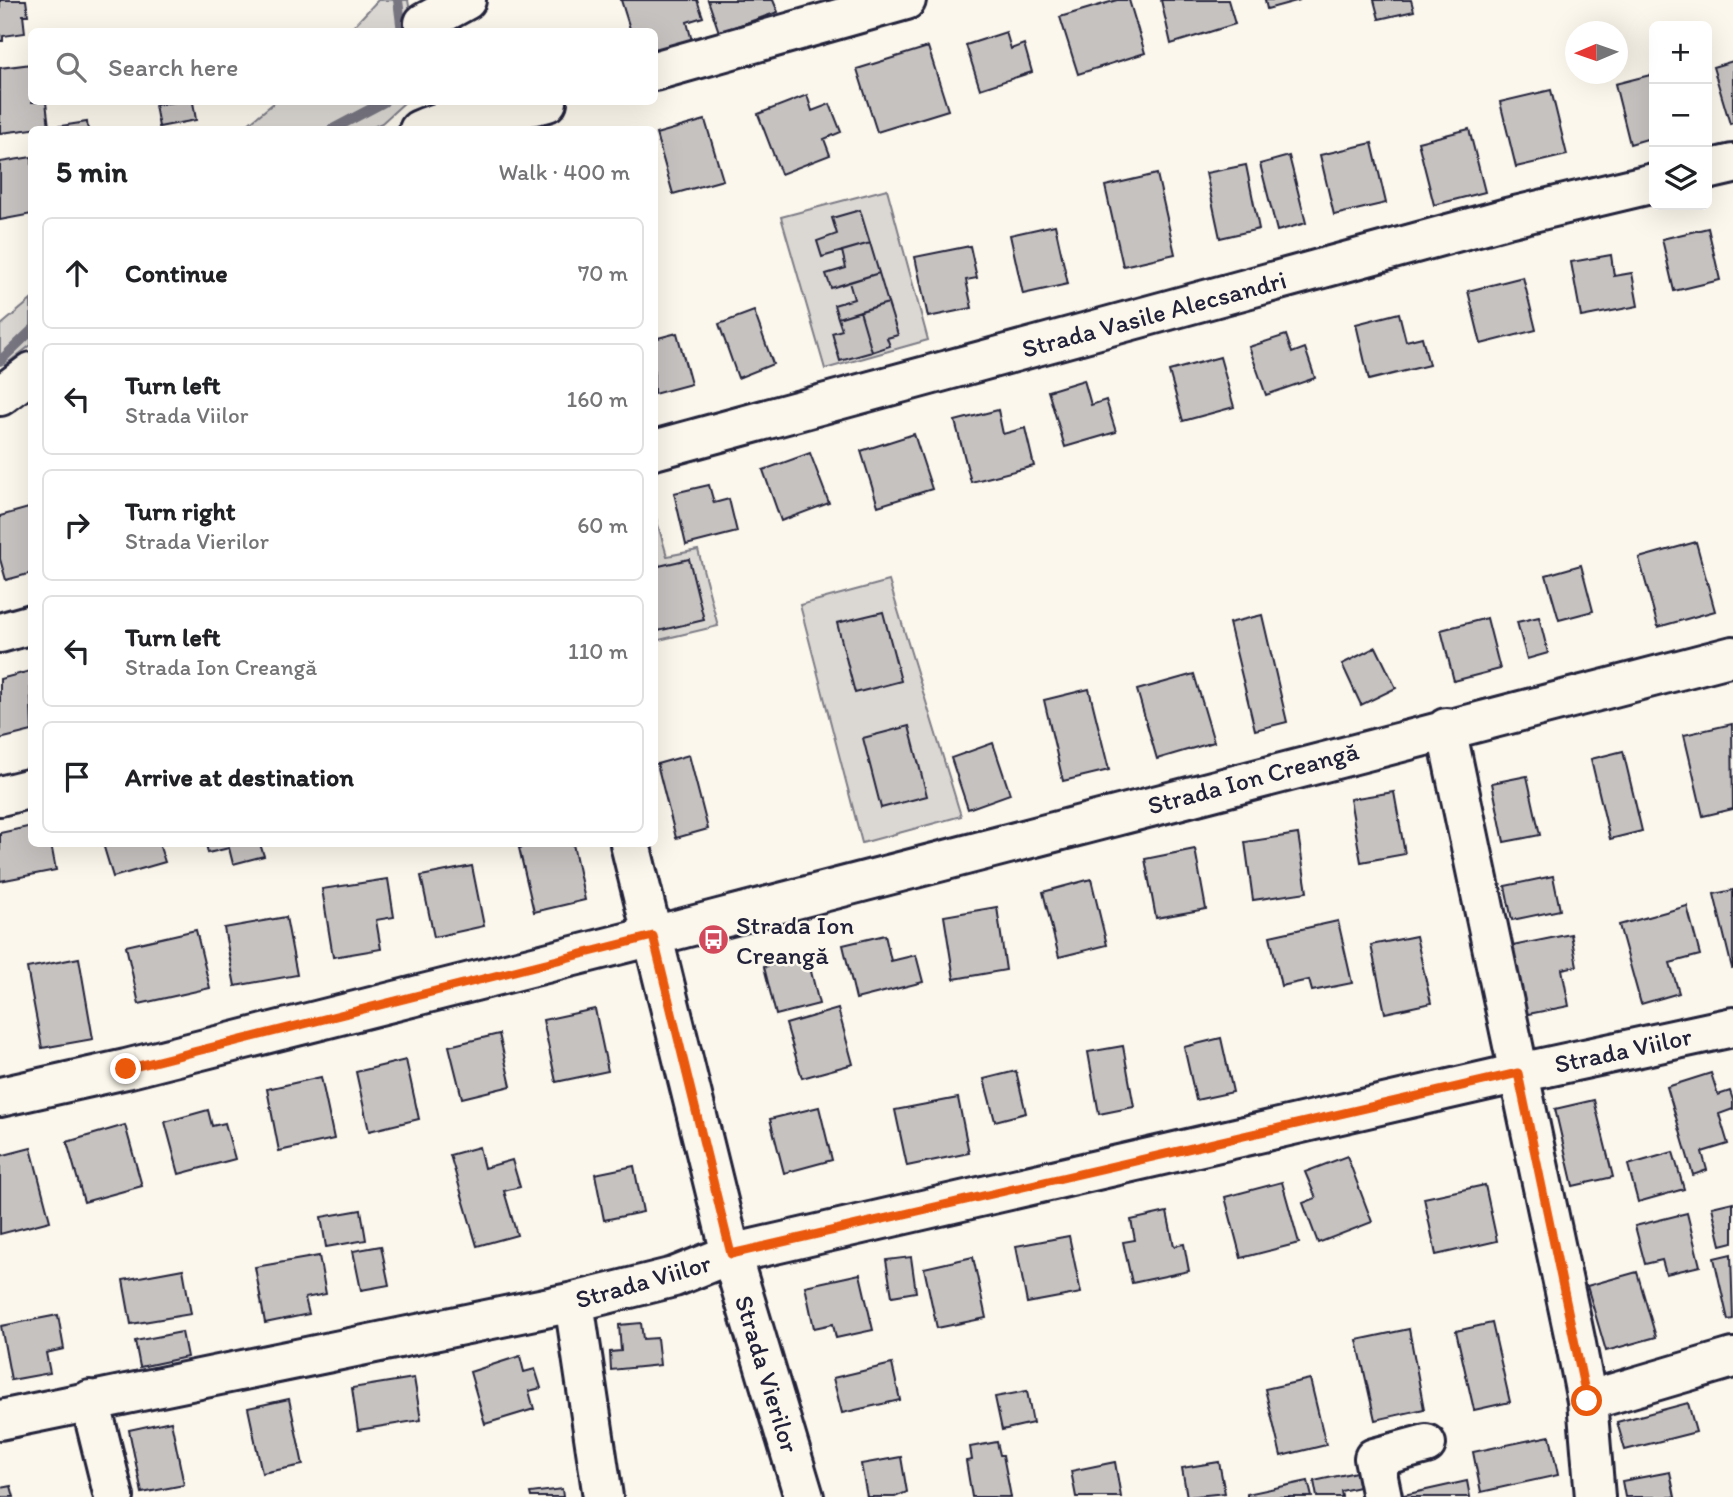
<!DOCTYPE html>
<html lang="en">
<head>
<meta charset="utf-8">
<style>
  :root { --surface:#fff; --page:#f6f6f6; --text:#202124; --muted:#757577; --line:#e0e0e0 }
  body { margin:0; font-family:Itim,sans-serif; background:var(--page); color:var(--text) }
  .controls { position:absolute; right:21px; top:21px; display:grid; overflow:hidden; border-radius:10px; box-shadow:0 7px 28px #0002 }
  .controls button { width:63px; height:63px; display:grid; place-items:center; padding:0; border:0; border-bottom:2px solid var(--line); background:var(--surface); color:var(--text); font:35px sans-serif }
  .compass { position:absolute; left:1565px; top:21px; width:63px; height:63px; border-radius:50%; background:var(--surface); box-shadow:0 7px 28px #0002; rotate:268deg }
  .stop { position:absolute; width:21px; height:21px; margin:-16px; border:5px solid #ea580c; border-radius:50%; background:#fff }
  .stop.end { background:#ea580c; border-color:#fff; box-shadow:0 2px 7px #0008 }
  .list { margin:0; padding:0; list-style:none }
  h2 { display:flex; justify-content:space-between; align-items:center; height:91px; margin:0; padding:0 28px; font-size:30px }
  h2 small { font-size:23px; font-weight:400; color:var(--muted) }
  .list li { display:grid; grid-template-columns:46px 1fr auto; gap:21px; align-items:center; box-sizing:border-box; height:112px; margin:0 14px 14px; padding:0 14px; border:2px solid var(--line); border-radius:10px }
  .list b { display:block; font-size:26px; white-space:nowrap }
  .list p { margin:0; font-size:23px; white-space:nowrap; color:var(--muted) }
  .list em { font-size:23px; font-style:normal; color:var(--muted) }
  .icon { flex:none; width:38px; height:38px; fill:none; stroke:currentColor; stroke-width:2; stroke-linecap:round; stroke-linejoin:round }
  .map { position:relative; flex:none; width:1733px; height:1497px; overflow:hidden }
  .search { position:absolute; background:var(--surface); box-shadow:0 7px 28px #0002; left:28px; top:28px; width:630px; height:77px; display:flex; align-items:center; gap:18px; box-sizing:border-box; padding:0 24px; border-radius:10px; color:var(--muted); font-size:26px }
  .panel { position:absolute; background:var(--surface); box-shadow:0 7px 28px #0002; left:28px; top:126px; width:630px; height:721px; border-radius:10px }
  .map>svg:first-child { display:block }
  .green { fill:#dbd8d3; stroke:#7e7d87; stroke-width:2 }
  .lines { fill:none; stroke-linecap:round; stroke-linejoin:round }
  .stream { stroke:#787681; stroke-width:10 }
  .building { fill:#c6c2c0; stroke:#22223b; stroke-width:2 }
  .minor-casing { stroke:#22223b; stroke-width:44 }
  .minor { stroke:#fbf7ec; stroke-width:38 }
  .route { stroke:#ea580c; stroke-width:9 }
  .labels { text-anchor:middle; dominant-baseline:central; stroke-width:5; stroke-linejoin:round; paint-order:stroke }
  .street-label { font-size:26px; fill:#22223b; stroke:#fbf7ec }
  .poi-label { font-size:26px; fill:#22223b; stroke:#fbf7ec; text-anchor:start }
</style>
</head>
<body>
<div class="map">
<svg width="1733" height="1497" viewBox="0 0 1733 1497">
  <rect width="100%" height="100%" fill="#fbf7ec"/>
  <filter id="ink" filterUnits="userSpaceOnUse"><feTurbulence type="fractalNoise" baseFrequency=".0143" numOctaves="2"/><feDisplacementMap in="SourceGraphic" scale="14" xChannelSelector="R" yChannelSelector="G"/><feConvolveMatrix kernelMatrix="1 2 1 2 8 2 1 2 1" color-interpolation-filters="sRGB"/></filter>
  <g filter="url(#ink)">
    <path class="green" d="M 378,0 L 408,0 L 413,31 L 348,32 Z
      M 275,102 L 405,102 L 382,123 L 369,129 L 242,129 Z
      M 887,189 L 928,340 L 825,369 L 781,217 Z
      M 31,300 L 31,345 L 5,365 L 0,357 L 0,326 Z
      M 654,511 L 667,556 L 698,550 L 718,626 L 655,641 Z
      M 889,581 L 961,816 L 862,843 L 800,605 Z"/>
    <g class="lines">
      <path class="stream" d="M 398,0 L 402,32
        M 331,130 L 384,102
        M 0,361 L 32,330"/>
    </g>
    <path class="building" d="M 0,0 L 26,0 L 28,15 L 23,15 L 25,33 L 3,36 L 3,41 L 0,41 Z
      M 621,0 L 697,0 L 703,17 L 687,22 L 692,41 L 654,53 L 654,32 L 631,32 Z
      M 708,0 L 773,0 L 778,12 L 719,32 Z
      M 1117,0 L 1129,0 L 1145,53 L 1078,74 L 1060,17 Z
      M 1161,0 L 1228,0 L 1235,24 L 1171,44 Z
      M 1265,0 L 1300,0 L 1267,9 Z
      M 1374,0 L 1411,0 L 1414,11 L 1379,19 Z
      M 1006,32 L 1011,49 L 1024,44 L 1032,72 L 980,89 L 966,45 Z
      M 928,47 L 948,110 L 877,132 L 857,69 Z
      M 1733,61 L 1733,123 L 1730,124 L 1713,67 Z
      M 32,64 L 32,102 L 46,102 L 49,127 L 0,133 L 0,68 Z
      M 1654,74 L 1654,137 L 1630,144 L 1615,84 Z
      M 1551,90 L 1567,155 L 1516,167 L 1500,102 Z
      M 807,95 L 812,111 L 830,104 L 841,132 L 824,139 L 830,155 L 781,174 L 758,114 Z
      M 175,102 L 193,102 L 196,120 L 159,127 L 155,105 Z
      M 705,120 L 723,180 L 673,194 L 656,134 Z
      M 87,122 L 88,130 L 54,130 L 54,127 Z
      M 1469,129 L 1485,192 L 1434,205 L 1418,142 Z
      M 1372,143 L 1386,203 L 1334,215 L 1320,155 Z
      M 1289,156 L 1306,223 L 1277,231 L 1260,164 Z
      M 32,157 L 32,214 L 0,220 L 0,162 Z
      M 1246,165 L 1259,229 L 1220,238 L 1206,173 Z
      M 1157,174 L 1175,254 L 1123,266 L 1105,186 Z
      M 860,210 L 870,243 L 822,257 L 817,241 L 837,234 L 832,218 Z
      M 1055,225 L 1068,284 L 1023,294 L 1010,235 Z
      M 1708,228 L 1720,280 L 1674,291 L 1662,239 Z
      M 870,243 L 879,273 L 831,288 L 826,274 L 846,268 L 842,251 Z
      M 970,246 L 977,278 L 966,280 L 972,308 L 928,317 L 915,257 Z
      M 1611,255 L 1614,276 L 1632,273 L 1638,306 L 1581,317 L 1571,262 Z
      M 879,273 L 888,303 L 838,318 L 834,305 L 854,299 L 849,282 Z
      M 1523,277 L 1536,330 L 1481,344 L 1468,291 Z
      M 888,303 L 898,335 L 887,338 L 890,346 L 872,352 L 860,311 Z
      M 754,311 L 773,364 L 738,378 L 719,324 Z
      M 860,311 L 872,352 L 840,361 L 832,333 L 842,330 L 838,318 Z
      M 1399,313 L 1406,341 L 1422,337 L 1429,365 L 1369,380 L 1356,324 Z
      M 677,333 L 691,384 L 654,394 L 654,339 Z
      M 1286,335 L 1292,353 L 1305,348 L 1315,378 L 1266,395 L 1249,347 Z
      M 1220,357 L 1234,407 L 1183,421 L 1169,371 Z
      M 1084,380 L 1091,405 L 1106,400 L 1116,432 L 1065,447 L 1048,391 Z
      M 998,410 L 1003,434 L 1025,428 L 1034,466 L 971,482 L 955,421 Z
      M 914,434 L 932,489 L 878,506 L 861,451 Z
      M 810,453 L 829,503 L 781,521 L 763,470 Z
      M 709,485 L 714,503 L 729,499 L 737,532 L 686,545 L 674,493 Z
      M 32,507 L 32,573 L 6,580 L 0,559 L 0,516 Z
      M 1696,542 L 1715,611 L 1658,627 L 1639,558 Z
      M 654,546 L 659,566 L 689,559 L 704,620 L 654,632 Z
      M 1581,565 L 1593,611 L 1559,620 L 1546,575 Z
      M 883,612 L 901,681 L 855,693 L 837,623 Z
      M 1262,615 L 1287,722 L 1255,730 L 1229,623 Z
      M 1539,617 L 1548,653 L 1527,659 L 1517,622 Z
      M 1487,618 L 1500,669 L 1454,681 L 1441,630 Z
      M 1376,647 L 1396,688 L 1361,705 L 1342,664 Z
      M 30,671 L 32,731 L 0,739 L 0,679 Z
      M 1194,674 L 1214,742 L 1157,759 L 1137,690 Z
      M 1089,689 L 1109,770 L 1063,781 L 1044,700 Z
      M 1732,724 L 1733,809 L 1703,816 L 1684,735 Z
      M 909,726 L 927,796 L 881,808 L 863,738 Z
      M 993,743 L 1010,794 L 968,809 L 951,758 Z
      M 1623,751 L 1642,831 L 1610,839 L 1591,759 Z
      M 689,755 L 708,829 L 676,838 L 657,764 Z
      M 1527,776 L 1540,835 L 1504,842 L 1492,783 Z
      M 1394,792 L 1405,854 L 1361,862 L 1350,799 Z
      M 32,826 L 32,844 L 51,844 L 56,870 L 0,881 L 0,833 Z
      M 1298,834 L 1307,892 L 1253,900 L 1245,842 Z
      M 103,844 L 159,844 L 165,862 L 113,877 Z
      M 206,844 L 260,844 L 264,856 L 233,864 L 229,848 L 208,853 Z
      M 539,844 L 573,844 L 585,900 L 534,912 L 519,848 Z
      M 1195,849 L 1206,909 L 1156,918 L 1145,859 Z
      M 472,866 L 484,926 L 434,937 L 421,876 Z
      M 1553,876 L 1560,910 L 1512,920 L 1505,886 Z
      M 388,879 L 394,917 L 376,920 L 381,949 L 333,957 L 322,889 Z
      M 1091,879 L 1107,945 L 1059,957 L 1043,892 Z
      M 1733,890 L 1733,968 L 1732,968 L 1714,894 Z
      M 1687,906 L 1700,955 L 1670,963 L 1679,993 L 1641,1004 L 1619,925 Z
      M 997,907 L 1006,970 L 954,979 L 944,916 Z
      M 286,917 L 297,975 L 235,986 L 224,928 Z
      M 1338,921 L 1352,983 L 1312,991 L 1309,980 L 1281,986 L 1270,936 Z
      M 196,930 L 210,988 L 139,1004 L 126,946 Z
      M 1571,934 L 1577,966 L 1562,969 L 1569,1006 L 1518,1016 L 1503,948 Z
      M 885,935 L 891,961 L 916,955 L 923,982 L 856,999 L 843,945 Z
      M 1416,936 L 1431,1003 L 1385,1013 L 1371,945 Z
      M 807,955 L 819,1004 L 776,1015 L 764,967 Z
      M 79,958 L 93,1039 L 42,1048 L 27,968 Z
      M 595,1009 L 608,1071 L 556,1082 L 543,1020 Z
      M 838,1009 L 853,1064 L 802,1078 L 786,1024 Z
      M 499,1034 L 511,1086 L 462,1098 L 449,1046 Z
      M 1221,1038 L 1233,1092 L 1196,1100 L 1184,1047 Z
      M 1123,1046 L 1134,1107 L 1099,1114 L 1088,1052 Z
      M 406,1060 L 419,1119 L 369,1131 L 356,1072 Z
      M 1016,1071 L 1026,1113 L 995,1121 L 984,1079 Z
      M 1711,1073 L 1718,1095 L 1730,1091 L 1733,1100 L 1733,1109 L 1719,1114 L 1728,1144 L 1702,1152 L 1707,1170 L 1693,1175 L 1667,1087 Z
      M 321,1077 L 334,1139 L 279,1151 L 267,1089 Z
      M 958,1098 L 969,1153 L 907,1166 L 895,1110 Z
      M 1594,1100 L 1613,1177 L 1573,1186 L 1555,1109 Z
      M 819,1107 L 832,1160 L 784,1173 L 770,1119 Z
      M 208,1110 L 212,1126 L 225,1123 L 235,1159 L 179,1174 L 165,1122 Z
      M 125,1125 L 142,1186 L 84,1202 L 67,1142 Z
      M 479,1147 L 484,1168 L 512,1160 L 520,1187 L 504,1191 L 517,1235 L 477,1246 L 450,1155 Z
      M 31,1148 L 50,1221 L 0,1234 L 0,1156 Z
      M 1673,1152 L 1684,1189 L 1638,1202 L 1628,1165 Z
      M 1347,1156 L 1372,1222 L 1318,1243 L 1303,1203 L 1316,1198 L 1305,1172 Z
      M 634,1166 L 643,1212 L 604,1220 L 595,1174 Z
      M 1282,1182 L 1299,1243 L 1241,1258 L 1225,1197 Z
      M 1485,1185 L 1497,1241 L 1436,1255 L 1424,1198 Z
      M 1733,1202 L 1733,1242 L 1721,1245 L 1712,1207 Z
      M 361,1210 L 366,1240 L 326,1247 L 321,1217 Z
      M 1167,1212 L 1174,1246 L 1184,1244 L 1189,1271 L 1132,1283 L 1123,1242 L 1135,1240 L 1131,1220 Z
      M 1687,1213 L 1700,1266 L 1666,1274 L 1662,1260 L 1645,1264 L 1635,1226 Z
      M 1069,1236 L 1081,1293 L 1027,1303 L 1016,1246 Z
      M 381,1246 L 389,1285 L 361,1290 L 353,1251 Z
      M 1731,1254 L 1733,1319 L 1728,1320 L 1714,1258 Z
      M 319,1256 L 326,1294 L 305,1298 L 309,1314 L 265,1323 L 255,1267 Z
      M 911,1257 L 916,1292 L 892,1296 L 886,1260 Z
      M 973,1257 L 986,1318 L 937,1328 L 924,1268 Z
      M 183,1269 L 191,1314 L 131,1324 L 123,1280 Z
      M 1637,1272 L 1656,1337 L 1606,1351 L 1587,1286 Z
      M 860,1274 L 873,1330 L 836,1338 L 833,1324 L 814,1328 L 805,1286 Z
      M 58,1315 L 64,1349 L 46,1353 L 50,1373 L 11,1380 L 1,1326 Z
      M 641,1323 L 643,1339 L 657,1338 L 660,1365 L 611,1370 L 610,1352 L 621,1351 L 619,1325 Z
      M 1492,1323 L 1510,1402 L 1474,1410 L 1456,1331 Z
      M 1409,1329 L 1424,1409 L 1375,1420 L 1357,1340 Z
      M 182,1332 L 187,1357 L 140,1367 L 135,1341 Z
      M 520,1356 L 524,1372 L 535,1369 L 541,1388 L 529,1391 L 534,1409 L 485,1424 L 470,1372 Z
      M 892,1364 L 900,1400 L 842,1413 L 833,1378 Z
      M 414,1378 L 421,1420 L 358,1430 L 352,1388 Z
      M 1310,1379 L 1326,1445 L 1281,1456 L 1265,1389 Z
      M 1027,1391 L 1033,1423 L 1002,1430 L 995,1397 Z
      M 289,1399 L 303,1465 L 262,1473 L 248,1408 Z
      M 1688,1403 L 1696,1432 L 1625,1450 L 1617,1422 Z
      M 171,1421 L 184,1485 L 142,1493 L 129,1430 Z
      M 1550,1436 L 1558,1475 L 1481,1492 L 1473,1452 Z
      M 997,1442 L 1000,1455 L 1003,1455 L 1011,1497 L 972,1497 L 966,1461 L 972,1460 L 970,1447 Z
      M 901,1457 L 907,1492 L 895,1497 L 867,1497 L 861,1464 Z
      M 1115,1462 L 1121,1497 L 1076,1497 L 1071,1471 Z
      M 1219,1462 L 1225,1493 L 1187,1497 L 1182,1468 Z
      M 1356,1472 L 1359,1487 L 1341,1491 L 1342,1497 L 1317,1497 L 1314,1481 Z
      M 1670,1472 L 1675,1497 L 1625,1497 L 1622,1481 Z
      M 1308,1481 L 1312,1497 L 1247,1497 L 1247,1494 Z
      M 1467,1481 L 1470,1497 L 1395,1497 Z
      M 11,1486 L 14,1497 L 0,1497 L 0,1488 Z
      M 562,1489 L 563,1497 L 531,1497 L 530,1493 Z"/>
    <g class="lines">
      <defs>
        <path id="minor" d="M 424,23 L 466,0
          M 654,71 L 906,0
          M 419,130 C 459,112 505,113 547,102
          M 1707,170 L 1733,164
          M 0,396 L 32,372
          M 654,450 L 1507,218 L 1654,183
          M 0,633 L 32,624
          M 1446,728 L 1575,1339 L 1587,1401 L 1595,1497
          M 0,796 L 32,788
          M 630,844 L 731,1254 L 804,1497
          M 0,1097 L 126,1069 L 653,936 L 1733,656
          M 574,1302 L 603,1497
          M 90,1400 L 114,1497
          M 1587,1401 L 1733,1358
          M 0,1420 L 574,1302 L 674,1277 L 731,1254 L 1519,1073 L 1733,1027
          M 1382,1497 L 1374,1458 L 1426,1444"/>
      </defs>
      <use href="#minor" class="minor-casing"/>
      <use href="#minor" class="minor"/>
    </g>
  </g>
  <g class="lines" filter="url(#ink)">
    <path class="route" d="M 126,1069 L 653,936 L 731,1254 L 1518,1073 L 1587,1401"/>
  </g>
  <defs>
    <symbol id="bus-disc" viewBox="-11 -11 22 22"><circle r="9.5" fill="#d1495b" stroke="#fbf7ec"/><path d="M-5-6H5V4H4V6H2V4H-2V6H-4V4H-5ZM-3.5-4V0h7V-4ZM-3.5 1.2v1.5H-2V1.2ZM2 1.2v1.5H3.5V1.2Z" fill="#fff"/></symbol>
  </defs>
  <g fill-rule="evenodd">
    <use href="#bus-disc" x="696" y="922" width="35" height="35"/>
  </g>
  <g class="labels">
    <g class="street-label">
      <text transform="translate(1154 314) rotate(-15)">Strada Vasile Alecsandri</text>
      <text transform="translate(1253 778) rotate(-15)">Strada Ion Creangă</text>
      <text transform="translate(1623 1050) rotate(-12)">Strada Viilor</text>
      <text transform="translate(643 1281) rotate(-16)">Strada Viilor</text>
      <text transform="translate(767 1374) rotate(73)">Strada Vierilor</text>
    </g>
    <g class="poi-label">
      <text x="736" y="925">Strada Ion<tspan x="736" dy="30">Creangă</tspan></text>
    </g>
  </g>
</svg>
<div class="controls">
<button>+</button>
<button>−</button>
<button><svg class="icon" aria-label="layers" viewBox="0 0 24 24"><path d="M12 4l9 5-9 5-9-5zM3 14l9 5 9-5"/></svg></button>
</div>
<svg class="compass" viewBox="-18 -18 36 36"><path d="M0-13l5 13h-10z" fill="#e53935"/><path d="M0 13l5-13h-10z" fill="#757577"/></svg>
<div class="stop" style="left:1587px;top:1401px"></div>
<div class="stop end" style="left:126px;top:1069px"></div>
<div class="search"><svg class="icon" aria-label="search" viewBox="0 0 24 24"><circle cx="10" cy="10" r="6"/><path d="M15 15l6 6"/></svg>Search here</div>
<section class="panel">
<h2>5 min<small>Walk · 400 m</small></h2>
<ul class="list">
<li><svg class="icon" aria-label="ahead" viewBox="0 0 24 24"><path d="M12 20V5M6 11l6-6 6 6"/></svg><div><b>Continue</b></div><em>70 m</em></li>
<li><svg class="icon" aria-label="left" viewBox="0 0 24 24"><path d="M17 20v-9H6M10 6l-5 5 5 5"/></svg><div><b>Turn left</b><p>Strada Viilor</p></div><em>160 m</em></li>
<li><svg class="icon" aria-label="right" viewBox="0 0 24 24"><path d="M7 20v-9h11M14 6l5 5-5 5"/></svg><div><b>Turn right</b><p>Strada Vierilor</p></div><em>60 m</em></li>
<li><svg class="icon" aria-label="left" viewBox="0 0 24 24"><path d="M17 20v-9H6M10 6l-5 5 5 5"/></svg><div><b>Turn left</b><p>Strada Ion Creangă</p></div><em>110 m</em></li>
<li><svg class="icon" aria-label="arrive" viewBox="0 0 24 24"><path d="M6 21V4h12l-3 4 3 4H6"/></svg><div><b>Arrive at destination</b></div></li>
</ul>
</section>
</div>
</body>
</html>
